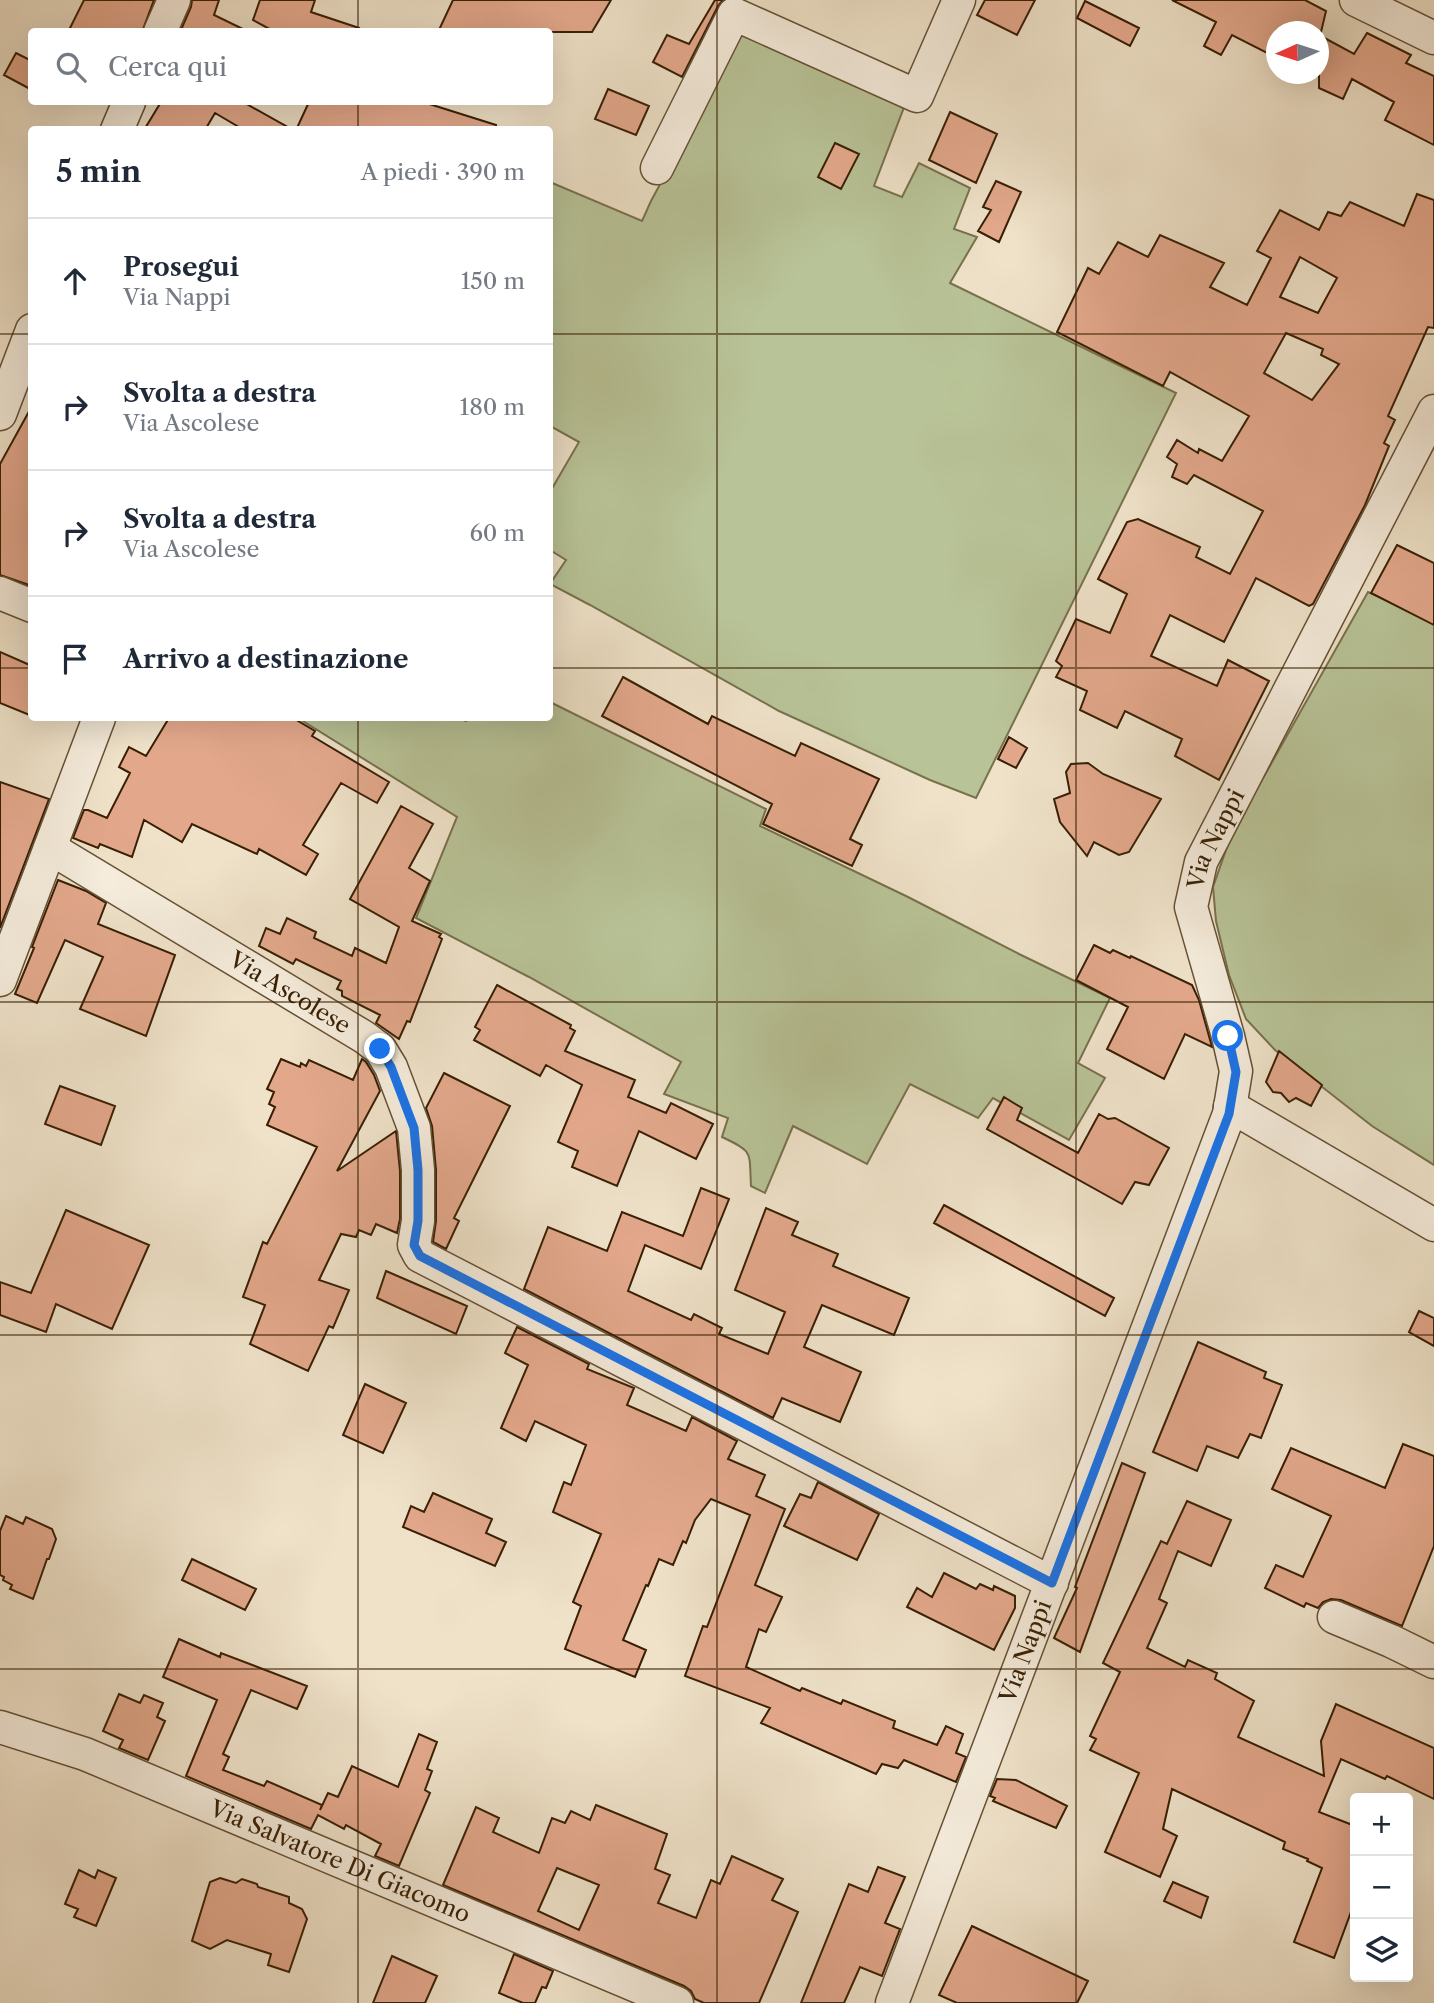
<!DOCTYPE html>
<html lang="it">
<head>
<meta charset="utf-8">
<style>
  :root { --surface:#fff; --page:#f2f2f3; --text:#1f2937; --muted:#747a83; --line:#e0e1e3 }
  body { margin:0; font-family:"Libre Caslon Text",serif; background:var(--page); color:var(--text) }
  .controls { position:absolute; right:21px; bottom:21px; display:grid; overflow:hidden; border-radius:7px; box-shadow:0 7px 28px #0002 }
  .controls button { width:63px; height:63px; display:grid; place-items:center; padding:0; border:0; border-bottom:2px solid var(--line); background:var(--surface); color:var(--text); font:35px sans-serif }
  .compass { position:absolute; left:1266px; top:21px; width:63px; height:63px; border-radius:50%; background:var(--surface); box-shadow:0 7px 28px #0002; rotate:267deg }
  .stop { position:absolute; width:21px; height:21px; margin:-16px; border:5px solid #1a73e8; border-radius:50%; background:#fff }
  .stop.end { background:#1a73e8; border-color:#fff; box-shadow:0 2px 7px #0008 }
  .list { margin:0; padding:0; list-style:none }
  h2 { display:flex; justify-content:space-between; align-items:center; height:91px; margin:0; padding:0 28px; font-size:30px }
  h2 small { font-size:23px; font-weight:400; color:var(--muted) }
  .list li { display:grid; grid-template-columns:46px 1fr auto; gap:21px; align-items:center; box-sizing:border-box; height:126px; padding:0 28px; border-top:2px solid var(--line) }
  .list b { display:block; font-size:26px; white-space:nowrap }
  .list p { margin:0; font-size:23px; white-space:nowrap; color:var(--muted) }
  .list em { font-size:23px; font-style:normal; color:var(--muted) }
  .icon { flex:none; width:38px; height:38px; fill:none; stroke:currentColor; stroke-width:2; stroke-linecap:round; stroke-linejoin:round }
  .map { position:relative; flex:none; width:1434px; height:2003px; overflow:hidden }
  .search { position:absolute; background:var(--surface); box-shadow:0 7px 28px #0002; left:28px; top:28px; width:525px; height:77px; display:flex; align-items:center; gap:18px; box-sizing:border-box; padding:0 24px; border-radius:7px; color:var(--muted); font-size:26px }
  .panel { position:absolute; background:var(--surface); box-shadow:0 7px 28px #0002; left:28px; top:126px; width:525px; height:595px; border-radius:7px }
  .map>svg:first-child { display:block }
  .green { fill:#b8c397; stroke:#78714d; stroke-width:2 }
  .building { fill:#e3a88c; stroke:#381f03; stroke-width:2; fill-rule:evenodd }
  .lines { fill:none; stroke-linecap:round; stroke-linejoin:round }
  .minor-casing { stroke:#665034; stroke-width:35 }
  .minor { stroke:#f5ecdc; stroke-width:32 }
  .route { stroke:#1a73e8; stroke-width:9 }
  .grid { fill:none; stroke:#381f03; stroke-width:2; stroke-opacity:0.55 }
  .labels { text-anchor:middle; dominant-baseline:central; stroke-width:5; stroke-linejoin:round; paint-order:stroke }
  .street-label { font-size:23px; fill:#381f03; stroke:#f5ecdc }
</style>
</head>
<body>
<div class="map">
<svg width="1434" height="2003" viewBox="0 0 1434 2003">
  <rect width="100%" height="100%" fill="#efe2c9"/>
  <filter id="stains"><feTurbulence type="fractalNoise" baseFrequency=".00286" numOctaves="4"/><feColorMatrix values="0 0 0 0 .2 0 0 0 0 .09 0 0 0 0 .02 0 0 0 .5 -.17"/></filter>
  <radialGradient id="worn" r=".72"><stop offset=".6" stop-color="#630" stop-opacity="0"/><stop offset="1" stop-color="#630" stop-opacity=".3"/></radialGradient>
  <path class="green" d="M 744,29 L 906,102 L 874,186 L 902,197 L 919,163 L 970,188 L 954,229 L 977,237 L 950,283 L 1176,393 L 976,798 L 930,780 L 779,711 L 590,605 L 550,584 L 566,560 L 550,550 L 550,492 L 579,442 L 550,426 L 550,182 L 642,221 L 651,201 Z
    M 1368,592 L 1434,620 L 1434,1165 L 1372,1126 L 1275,1050 L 1246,1019 L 1229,975 L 1216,921 L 1213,887 L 1232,833 Z
    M 550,702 L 766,809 L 760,826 L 908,897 L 1019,954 L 1110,998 L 1078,1063 L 1105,1078 L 1069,1140 L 993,1098 L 978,1118 L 910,1084 L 867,1164 L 793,1126 L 765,1193 L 751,1186 C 749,1151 754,1152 722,1137 L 728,1118 L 664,1094 L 681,1062 L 529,977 L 416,918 L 457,817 L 298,718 L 458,718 L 466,721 L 469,718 L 550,718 Z"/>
  <path class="building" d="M 84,0 L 154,0 L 142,32 L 68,32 Z
    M 192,0 L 219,0 L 214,15 L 249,32 L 180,32 L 191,7 Z
    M 260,0 L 315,0 L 311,12 L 359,28 L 358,32 L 275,32 L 253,20 Z
    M 453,0 L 611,0 L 592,32 L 438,32 Z
    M 715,0 L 723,0 L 718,6 L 682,77 L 653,62 L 667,35 L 689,44 Z
    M 985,0 L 1035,0 L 1017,35 L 977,15 Z
    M 1172,0 L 1305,0 L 1326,11 L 1321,32 L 1277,32 L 1277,58 L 1232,35 L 1221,55 L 1204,46 L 1216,22 Z
    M 1085,1 L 1139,28 L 1130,46 L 1077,18 Z
    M 1367,33 L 1411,55 L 1406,63 L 1434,76 L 1434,145 L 1385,120 L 1394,102 L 1352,79 L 1343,99 L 1319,88 L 1319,35 L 1354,54 Z
    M 16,53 L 32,61 L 32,90 L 4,75 Z
    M 608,89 L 649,106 L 636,135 L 595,119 Z
    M 161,102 L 243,102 L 293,130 L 244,130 L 215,113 L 205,130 L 144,130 Z
    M 309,102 L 423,102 L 496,125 L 495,130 L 296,130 Z
    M 950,112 L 997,134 L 976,183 L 929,160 Z
    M 835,143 L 859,154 L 841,189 L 818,177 Z
    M 996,181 L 1021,192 L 999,242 L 978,231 L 991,210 L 983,207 Z
    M 1417,194 L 1434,200 L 1434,328 L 1428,327 L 1388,416 L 1395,420 L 1384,443 L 1389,446 L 1365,505 L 1313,604 L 1309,606 L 1256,578 L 1224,642 L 1170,615 L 1151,656 L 1217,686 L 1228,660 L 1269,681 L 1219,780 L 1175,756 L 1182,739 L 1125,711 L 1117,728 L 1080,710 L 1087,691 L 1056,677 L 1062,666 L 1056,661 L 1076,619 L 1110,633 L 1127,594 L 1098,579 L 1127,522 L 1138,519 L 1200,547 L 1196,557 L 1230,574 L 1263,511 L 1194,475 L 1187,484 L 1172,477 L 1177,464 L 1167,457 L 1177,440 L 1198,453 L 1199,449 L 1222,461 L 1249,416 L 1170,372 L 1163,386 L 1057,332 L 1088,268 L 1099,274 L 1118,242 L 1148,257 L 1160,235 L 1224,263 L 1210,287 L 1247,305 L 1271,258 L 1257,251 L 1280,210 L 1319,230 L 1328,212 L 1341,216 L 1350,202 L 1404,226 ZM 1300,257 L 1337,278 L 1318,313 L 1280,297 ZM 1286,333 L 1323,349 L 1321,355 L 1339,364 L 1312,400 L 1264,373 Z
    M 32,406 L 32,586 L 0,575 L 0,464 Z
    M 1397,545 L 1434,563 L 1434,625 L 1371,593 Z
    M 0,652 L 32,666 L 32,716 L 0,703 Z
    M 623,677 L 708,724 L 712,716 L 795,756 L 801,743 L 879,779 L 850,839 L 862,845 L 852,866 L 763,824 L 772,804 L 602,716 Z
    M 169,718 L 293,718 L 315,731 L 312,736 L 389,782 L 377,803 L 341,783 L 303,845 L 318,854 L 306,875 L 259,849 L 257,854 L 192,824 L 182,842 L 144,820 L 132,857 L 100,844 L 98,848 L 73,838 L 84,810 L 88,810 L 107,818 L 130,773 L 119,767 L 129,747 L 146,756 Z
    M 1009,737 L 1027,748 L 1016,768 L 998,759 Z
    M 1088,763 L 1103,774 L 1161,799 L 1129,852 L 1119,855 L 1094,842 L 1087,856 L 1060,822 L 1054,799 L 1070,793 L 1066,772 L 1071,764 Z
    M 0,782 L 49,799 L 0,928 Z
    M 401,806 L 433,824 L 409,868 L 430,881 L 412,921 L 441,934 L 439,937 L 442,939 L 410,1022 L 407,1021 L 399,1039 L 376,1023 L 380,1015 L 342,996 L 342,991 L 337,989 L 341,981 L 296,959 L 293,964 L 259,946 L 266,928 L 280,934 L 287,918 L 316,932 L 314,938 L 352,956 L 355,948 L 386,963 L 399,927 L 350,899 Z
    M 58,880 L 86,891 L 106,903 L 98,924 L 175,955 L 146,1036 L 80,1009 L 103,957 L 65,940 L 37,1003 L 15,994 L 34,948 L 32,947 Z
    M 1094,945 L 1110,953 L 1113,950 L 1130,958 L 1131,956 L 1192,985 L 1199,1000 L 1212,1047 L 1185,1034 L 1164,1079 L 1107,1049 L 1128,1007 L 1076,980 Z
    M 497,985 L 571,1025 L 570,1028 L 575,1031 L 565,1051 L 635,1080 L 628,1097 L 666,1113 L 671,1103 L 713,1124 L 696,1159 L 639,1131 L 617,1186 L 572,1167 L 578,1151 L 558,1142 L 582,1085 L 546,1065 L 540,1076 L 474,1040 L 480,1030 L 475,1027 Z
    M 1279,1051 L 1322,1085 L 1311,1106 L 1296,1098 L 1289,1102 L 1281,1093 L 1273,1092 L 1266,1082 Z
    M 281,1059 L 300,1067 L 301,1063 L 306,1066 L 309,1060 L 353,1080 L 362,1059 L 366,1062 L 374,1075 L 380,1091 L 337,1171 L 396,1131 L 400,1171 L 400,1219 L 397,1233 L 376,1224 L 371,1235 L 359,1230 L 356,1237 L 341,1234 L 319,1280 L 349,1290 L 333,1328 L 329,1326 L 308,1371 L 250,1344 L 265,1305 L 243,1297 L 263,1242 L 267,1244 L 317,1147 L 267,1125 L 275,1107 L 269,1104 L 274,1092 L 267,1089 Z
    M 444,1073 L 510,1106 L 454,1218 L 459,1221 L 446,1249 L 433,1242 L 436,1221 L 436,1170 L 432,1126 L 426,1108 Z
    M 60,1086 L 115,1106 L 101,1145 L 45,1124 Z
    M 1004,1097 L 1022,1108 L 1017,1120 L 1078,1153 L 1099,1114 L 1108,1119 L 1115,1118 L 1169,1148 L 1149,1185 L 1135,1182 L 1122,1204 L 987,1129 Z
    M 701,1188 L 729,1199 L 701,1269 L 645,1245 L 628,1291 L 691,1320 L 694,1314 L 722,1328 L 719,1334 L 768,1354 L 785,1312 L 735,1290 L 766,1208 L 798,1222 L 792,1235 L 838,1254 L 833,1266 L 909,1298 L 894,1335 L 822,1305 L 804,1347 L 861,1372 L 840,1422 L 782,1398 L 773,1418 L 771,1417 L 524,1289 L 548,1227 L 607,1251 L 622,1212 L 683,1236 Z
    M 944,1205 L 1114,1298 L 1105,1316 L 934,1223 Z
    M 66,1210 L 149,1245 L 112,1329 L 56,1304 L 46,1332 L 0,1315 L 0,1282 L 31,1293 Z
    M 386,1271 L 467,1306 L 456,1334 L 377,1298 Z
    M 1419,1311 L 1434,1318 L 1434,1346 L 1409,1332 Z
    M 517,1327 L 589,1364 L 587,1369 L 634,1388 L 627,1405 L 686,1431 L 692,1417 L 737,1441 L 728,1459 L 765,1475 L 756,1496 L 785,1509 L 755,1585 L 782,1597 L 766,1632 L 759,1629 L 746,1667 L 800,1691 L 802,1688 L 841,1704 L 843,1700 L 895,1721 L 893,1728 L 937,1745 L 946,1726 L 963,1734 L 956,1753 L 966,1757 L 956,1782 L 904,1760 L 898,1768 L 882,1764 L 876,1774 L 761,1723 L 770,1708 L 685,1676 L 703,1626 L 707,1627 L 750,1515 L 711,1499 L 695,1520 L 686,1543 L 683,1541 L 673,1565 L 659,1559 L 648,1586 L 646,1585 L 623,1640 L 646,1650 L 635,1677 L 565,1649 L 581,1606 L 573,1602 L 601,1534 L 553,1512 L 564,1482 L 571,1485 L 586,1445 L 535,1421 L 526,1441 L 501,1428 L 528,1365 L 505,1353 Z
    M 1198,1342 L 1266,1372 L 1264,1378 L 1282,1385 L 1261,1438 L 1250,1434 L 1238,1458 L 1207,1446 L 1197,1471 L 1153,1452 Z
    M 365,1384 L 406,1403 L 383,1453 L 343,1435 Z
    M 1403,1444 L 1434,1456 L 1434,1546 L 1402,1626 L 1341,1600 L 1331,1599 L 1323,1602 L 1318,1608 L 1306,1603 L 1304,1607 L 1265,1588 L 1276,1565 L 1303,1577 L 1331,1516 L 1272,1489 L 1291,1448 L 1385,1488 Z
    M 1122,1463 L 1145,1473 L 1080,1652 L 1054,1638 L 1077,1588 L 1075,1587 Z
    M 818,1482 L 879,1514 L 857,1560 L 784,1526 L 800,1494 L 811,1498 Z
    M 433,1493 L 492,1519 L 486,1533 L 506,1542 L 495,1566 L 403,1527 L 411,1506 L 424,1512 Z
    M 1187,1501 L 1231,1520 L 1211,1566 L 1178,1551 L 1159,1599 L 1167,1603 L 1147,1648 L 1185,1667 L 1188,1660 L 1217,1673 L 1215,1679 L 1254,1701 L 1238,1737 L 1324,1776 L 1321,1741 L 1336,1704 L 1434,1748 L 1434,1799 L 1387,1776 L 1385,1779 L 1341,1759 L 1319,1812 L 1355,1826 L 1355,1901 L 1334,1958 L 1294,1942 L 1322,1868 L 1307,1861 L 1308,1859 L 1283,1849 L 1285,1842 L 1172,1789 L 1163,1829 L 1177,1836 L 1160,1877 L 1105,1852 L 1139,1773 L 1090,1750 L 1096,1739 L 1090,1736 L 1120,1672 L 1103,1663 L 1161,1541 L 1167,1544 Z
    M 6,1516 L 23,1524 L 26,1517 L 52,1529 L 56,1539 L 49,1559 L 47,1559 L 33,1599 L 10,1589 L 12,1585 L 3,1580 L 4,1577 L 0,1575 L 0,1531 Z
    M 192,1559 L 256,1589 L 245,1610 L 182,1580 Z
    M 944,1573 L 976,1589 L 980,1584 L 993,1590 L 994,1586 L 1015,1596 L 1015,1608 L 994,1650 L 907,1607 L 917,1588 L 932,1597 Z
    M 179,1639 L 220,1657 L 221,1653 L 307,1686 L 297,1709 L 251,1690 L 223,1754 L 229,1757 L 223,1770 L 264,1786 L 267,1781 L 322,1805 L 320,1810 L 328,1793 L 338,1797 L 352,1766 L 398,1787 L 419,1734 L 437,1742 L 427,1769 L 432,1771 L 425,1790 L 430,1793 L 399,1866 L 375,1856 L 381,1844 L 346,1825 L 344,1829 L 318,1815 L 311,1829 L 186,1776 L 217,1700 L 163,1677 Z
    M 119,1694 L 140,1703 L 144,1695 L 163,1703 L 157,1717 L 165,1721 L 148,1760 L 119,1748 L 123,1740 L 103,1731 Z
    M 997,1779 L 1016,1780 L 1067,1806 L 1056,1828 L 993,1801 L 995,1798 L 990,1796 Z
    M 596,1805 L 667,1834 L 655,1869 L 670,1875 L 658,1903 L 696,1918 L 711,1880 L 720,1884 L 732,1856 L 783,1879 L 772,1900 L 798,1912 L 759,2003 L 704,2003 L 695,1999 L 691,1991 L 684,1986 L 443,1885 L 476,1807 L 499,1818 L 493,1832 L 539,1853 L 552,1818 L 565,1823 L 571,1811 L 590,1820 ZM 557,1868 L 599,1885 L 579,1930 L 538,1911 Z
    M 878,1867 L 905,1877 L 885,1923 L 900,1929 L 882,1976 L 860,1967 L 844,2003 L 801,2003 L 849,1884 L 868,1892 Z
    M 79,1870 L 95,1878 L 98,1870 L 116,1878 L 96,1926 L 74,1917 L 78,1909 L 65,1904 Z
    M 220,1878 L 236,1883 L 242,1879 L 257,1884 L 258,1887 L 289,1897 L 289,1903 L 302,1909 L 307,1919 L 289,1972 L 268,1965 L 271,1954 L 227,1940 L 210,1949 L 192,1941 L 210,1882 Z
    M 1173,1882 L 1208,1897 L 1201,1918 L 1164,1901 Z
    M 972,1926 L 1088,1981 L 1077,2003 L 957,2003 L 939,1995 Z
    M 514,1954 L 553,1971 L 546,1988 L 542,1987 L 535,2003 L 523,2003 L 499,1993 Z
    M 392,1956 L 437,1976 L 425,2003 L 373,2003 Z"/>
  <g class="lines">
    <defs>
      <g id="minor">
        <path d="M 1356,0 L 1434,38"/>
        <path d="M 160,32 L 174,0"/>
        <path d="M 117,130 L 129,102"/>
        <path d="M 657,168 L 734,14 L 917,96 L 959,0"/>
        <path d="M 0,414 L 32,330"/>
        <path d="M 0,593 L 32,606"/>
        <path id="s1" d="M 50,848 L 364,1037 L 380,1049 L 391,1067 L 414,1128 L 418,1170 L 418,1221 L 414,1245 L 420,1256 L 1052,1583"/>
        <path d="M 0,980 L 99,718"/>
        <path d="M 1230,1106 L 1434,1225"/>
        <path d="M 1334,1617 L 1391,1641 L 1434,1662"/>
        <path id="s2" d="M 0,1727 L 85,1754 L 677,2003"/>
        <path id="s3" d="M 892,2003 L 1229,1114 L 1236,1071 L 1228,1036 L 1191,907 L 1201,862 L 1434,411"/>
      </g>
    </defs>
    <use href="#minor" class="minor-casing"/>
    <use href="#minor" class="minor"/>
  </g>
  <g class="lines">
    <path class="route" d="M 380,1049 L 391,1067 L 414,1128 L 418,1170 L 418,1221 L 414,1245 L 420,1256 L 1052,1583 L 1229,1114 L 1236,1072 L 1228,1036"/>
  </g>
  <path class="grid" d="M 358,0 L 358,32M 717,0 L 717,2003M 1076,0 L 1076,2003M 358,102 L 358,130M 0,334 L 32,334M 550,334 L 1434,334M 0,668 L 32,668M 550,668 L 1434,668M 358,718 L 358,2003M 0,1002 L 1434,1002M 0,1335 L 1434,1335M 0,1669 L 1434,1669"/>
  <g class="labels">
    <g class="street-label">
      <text stroke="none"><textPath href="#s3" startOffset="1237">Via Nappi</textPath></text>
      <text stroke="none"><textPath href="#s1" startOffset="280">Via Ascolese</textPath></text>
      <text stroke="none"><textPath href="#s3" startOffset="376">Via Nappi</textPath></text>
      <text stroke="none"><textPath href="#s2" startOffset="366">Via Salvatore Di Giacomo</textPath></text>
    </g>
  </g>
  <rect width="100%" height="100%" filter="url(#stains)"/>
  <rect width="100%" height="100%" fill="url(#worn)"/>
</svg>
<div class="controls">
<button>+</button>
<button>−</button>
<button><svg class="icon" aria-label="layers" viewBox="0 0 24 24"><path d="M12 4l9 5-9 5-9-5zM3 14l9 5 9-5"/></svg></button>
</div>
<svg class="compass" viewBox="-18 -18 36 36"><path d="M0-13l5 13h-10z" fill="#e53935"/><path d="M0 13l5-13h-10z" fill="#747a83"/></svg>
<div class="stop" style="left:1228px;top:1036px"></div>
<div class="stop end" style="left:380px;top:1049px"></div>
<div class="search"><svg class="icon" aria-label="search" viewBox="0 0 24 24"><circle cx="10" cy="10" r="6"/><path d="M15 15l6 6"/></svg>Cerca qui</div>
<section class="panel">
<h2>5 min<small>A piedi · 390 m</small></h2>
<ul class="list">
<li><svg class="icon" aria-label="ahead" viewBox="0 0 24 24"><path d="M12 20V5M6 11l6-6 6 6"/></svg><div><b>Prosegui</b><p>Via Nappi</p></div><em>150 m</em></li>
<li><svg class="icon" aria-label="right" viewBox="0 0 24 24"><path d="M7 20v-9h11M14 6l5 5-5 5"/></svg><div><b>Svolta a destra</b><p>Via Ascolese</p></div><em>180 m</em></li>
<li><svg class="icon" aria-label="right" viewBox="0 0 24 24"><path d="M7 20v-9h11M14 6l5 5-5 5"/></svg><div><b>Svolta a destra</b><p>Via Ascolese</p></div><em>60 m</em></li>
<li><svg class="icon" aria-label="arrive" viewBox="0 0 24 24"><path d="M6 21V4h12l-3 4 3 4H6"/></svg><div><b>Arrivo a destinazione</b></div></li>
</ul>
</section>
</div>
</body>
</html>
